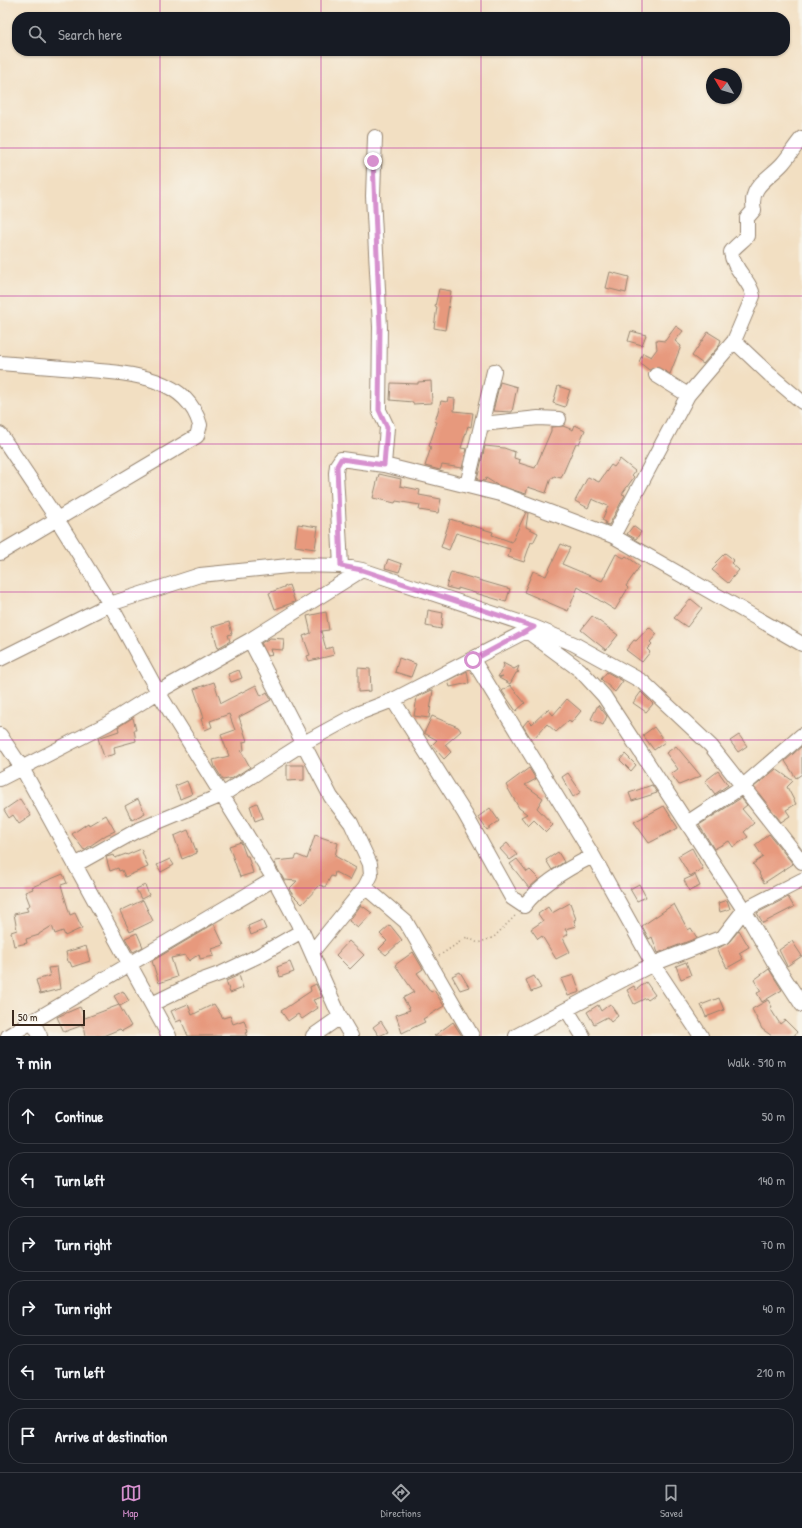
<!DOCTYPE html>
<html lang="en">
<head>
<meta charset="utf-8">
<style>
  :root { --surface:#171b24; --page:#20242c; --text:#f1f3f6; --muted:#9ea1a6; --line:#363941; --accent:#d690ce }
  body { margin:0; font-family:"Patrick Hand",sans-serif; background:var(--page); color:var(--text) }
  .compass { position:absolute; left:706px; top:68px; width:36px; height:36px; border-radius:50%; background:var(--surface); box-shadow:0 1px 3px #0004; rotate:308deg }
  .scale { position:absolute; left:12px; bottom:10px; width:73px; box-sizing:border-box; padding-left:4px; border:2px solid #3b2a1e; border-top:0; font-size:11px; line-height:14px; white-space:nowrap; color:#3b2a1e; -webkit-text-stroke:3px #f7f3e8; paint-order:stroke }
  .stop { position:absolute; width:12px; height:12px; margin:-9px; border:3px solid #d690ce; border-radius:50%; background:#fff }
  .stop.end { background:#d690ce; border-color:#fff; box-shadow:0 1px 4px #0008 }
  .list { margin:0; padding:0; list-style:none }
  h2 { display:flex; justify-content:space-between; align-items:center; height:52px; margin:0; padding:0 16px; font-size:17px }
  h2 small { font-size:13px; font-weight:400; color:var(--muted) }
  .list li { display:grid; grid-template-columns:26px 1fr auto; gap:12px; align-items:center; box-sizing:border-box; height:56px; margin:0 8px 8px; padding:0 8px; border:1px solid var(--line); border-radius:16px }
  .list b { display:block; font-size:15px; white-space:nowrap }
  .list em { font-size:13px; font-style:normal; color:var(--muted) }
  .icon { flex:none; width:22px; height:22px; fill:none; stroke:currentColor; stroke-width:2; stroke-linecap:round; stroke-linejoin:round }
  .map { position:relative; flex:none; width:802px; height:1036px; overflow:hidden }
  .search { position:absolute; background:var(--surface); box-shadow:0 1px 3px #0004; left:12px; right:12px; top:12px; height:44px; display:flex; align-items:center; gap:10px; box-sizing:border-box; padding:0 14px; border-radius:16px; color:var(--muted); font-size:15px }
  .sheet { height:436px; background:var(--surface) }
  nav { display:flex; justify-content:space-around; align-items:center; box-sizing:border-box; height:56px; border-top:1px solid var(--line); background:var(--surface); font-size:11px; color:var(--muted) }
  nav a { display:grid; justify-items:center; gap:2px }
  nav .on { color:var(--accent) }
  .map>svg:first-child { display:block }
  .building { fill:#e7997d }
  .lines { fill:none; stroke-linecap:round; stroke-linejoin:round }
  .minor-casing { stroke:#968470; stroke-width:16 }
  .path { stroke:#968470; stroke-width:1.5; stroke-dasharray:1 3; stroke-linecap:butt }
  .minor { stroke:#fff; stroke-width:14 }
  .route { stroke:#d690ce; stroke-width:5 }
  .grid { fill:none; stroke:#b5179e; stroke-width:1; stroke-opacity:0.55 }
</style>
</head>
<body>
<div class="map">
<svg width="802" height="1036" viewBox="0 0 802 1036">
  <rect width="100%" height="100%" fill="#f7f3e8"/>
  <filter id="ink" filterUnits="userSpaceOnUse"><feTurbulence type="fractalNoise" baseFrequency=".025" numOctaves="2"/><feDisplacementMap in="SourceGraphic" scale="8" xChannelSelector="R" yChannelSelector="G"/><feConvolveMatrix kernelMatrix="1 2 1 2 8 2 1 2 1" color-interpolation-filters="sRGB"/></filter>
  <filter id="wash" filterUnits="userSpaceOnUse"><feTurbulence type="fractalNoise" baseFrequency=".012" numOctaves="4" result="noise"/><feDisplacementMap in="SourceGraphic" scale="16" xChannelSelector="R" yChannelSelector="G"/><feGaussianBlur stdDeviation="0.9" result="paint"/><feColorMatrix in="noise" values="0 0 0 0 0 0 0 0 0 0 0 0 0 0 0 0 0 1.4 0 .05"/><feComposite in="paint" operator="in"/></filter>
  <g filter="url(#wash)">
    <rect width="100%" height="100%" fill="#f2dfc2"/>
    <g id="blocks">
      <path class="building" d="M 610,272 L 629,277 L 626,293 L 606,288 Z
        M 439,289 L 451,291 L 445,330 L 434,328 L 437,307 L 435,306 Z
        M 676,326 L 683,331 L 675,341 L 681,346 L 670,374 L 657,367 L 649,370 L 639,362 L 643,353 L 651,357 L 657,349 L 656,340 L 665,341 Z
        M 631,331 L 646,335 L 642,345 L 628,341 Z
        M 708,332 L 721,340 L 719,346 L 703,364 L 692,356 Z
        M 431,381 L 432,403 L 413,404 L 413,402 L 390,400 L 391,383 L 418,384 L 418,382 Z
        M 500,382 L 517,387 L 512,412 L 493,411 Z
        M 558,386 L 570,390 L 565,407 L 553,403 Z
        M 448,398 L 455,399 L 454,411 L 473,413 L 471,427 L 468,426 L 461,448 L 467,449 L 462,468 L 442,465 L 440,470 L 425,466 L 431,447 L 429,446 L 437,422 L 435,422 L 441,401 L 447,402 Z
        M 575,425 L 585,430 L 579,444 L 576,443 L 561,478 L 554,476 L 553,478 L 551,478 L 546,493 L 528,487 L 526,494 L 497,485 L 486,478 L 485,481 L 477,480 L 485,446 L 504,448 L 515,452 L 514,458 L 520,460 L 519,463 L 535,468 L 551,431 L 551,427 L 563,426 L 573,430 Z
        M 620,459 L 635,471 L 632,475 L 634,477 L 622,494 L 625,495 L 609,525 L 605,524 L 606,522 L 602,520 L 608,506 L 592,499 L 588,508 L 575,501 L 588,477 L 599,482 L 611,465 L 614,467 Z
        M 379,474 L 401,479 L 400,486 L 420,490 L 419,495 L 441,499 L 438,513 L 419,510 L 420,505 L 396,501 L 395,503 L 373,498 Z
        M 526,512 L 528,513 L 526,527 L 538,533 L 533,543 L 531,542 L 524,562 L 508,557 L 510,549 L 456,533 L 449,550 L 441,547 L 450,519 L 493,532 L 492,535 L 512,542 Z
        M 298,524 L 318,527 L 315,549 L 295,546 Z
        M 633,526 L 641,532 L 636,539 L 627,534 Z
        M 561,544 L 570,548 L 562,564 L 602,581 L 616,554 L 624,558 L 626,556 L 640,566 L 626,586 L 628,588 L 615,610 L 578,587 L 568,611 L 524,592 L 533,571 L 546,576 Z
        M 725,553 L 734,560 L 731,563 L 739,570 L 728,583 L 712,570 L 717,565 L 715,563 Z
        M 388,559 L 402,564 L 399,572 L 385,568 Z
        M 451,572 L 510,589 L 506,602 L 458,588 L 458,590 L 446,587 Z
        M 289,585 L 295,602 L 275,609 L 269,593 Z
        M 691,599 L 702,608 L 687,627 L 674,618 Z
        M 428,610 L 443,613 L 441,629 L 426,626 Z
        M 326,612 L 329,630 L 321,631 L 326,649 L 332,647 L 334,655 L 309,661 L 307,656 L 310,655 L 303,636 L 311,633 L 307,616 Z
        M 592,616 L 618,635 L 606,650 L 581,630 Z
        M 229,622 L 232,634 L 228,635 L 230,641 L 218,648 L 212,627 Z
        M 649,627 L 657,634 L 650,642 L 652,644 L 647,649 L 650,652 L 642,662 L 626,650 L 634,640 L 636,641 Z
        M 270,638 L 284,639 L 283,650 L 270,649 L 272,655 L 268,656 L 261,643 Z
        M 399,658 L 416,664 L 411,677 L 395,672 Z
        M 503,663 L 514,669 L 519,666 L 517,671 L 519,672 L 516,673 L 510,684 L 499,678 L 503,676 L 498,677 L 504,666 Z
        M 358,668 L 370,669 L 371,691 L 358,692 Z
        M 239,670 L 242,678 L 231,682 L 228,674 Z
        M 467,671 L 469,683 L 450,687 L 448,681 Z
        M 607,672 L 623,681 L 615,692 L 601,679 Z
        M 214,682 L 221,703 L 256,685 L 261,696 L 267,692 L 271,700 L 239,717 L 247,741 L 243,742 L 244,750 L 241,751 L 250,767 L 233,778 L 223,780 L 215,767 L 213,760 L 229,756 L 221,735 L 235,730 L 229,714 L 210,721 L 212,727 L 205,730 L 201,719 L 204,718 L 194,689 Z
        M 510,685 L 525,703 L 516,711 L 502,691 Z
        M 432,690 L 433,690 L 429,718 L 414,716 L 417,697 Z
        M 641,692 L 653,704 L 646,712 L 633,703 Z
        M 567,699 L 581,711 L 571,723 L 569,720 L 556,732 L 547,724 L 532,740 L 523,726 L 528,720 L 532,724 L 548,709 L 553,715 Z
        M 598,705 L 607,716 L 603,725 L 591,719 Z
        M 432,716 L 458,727 L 461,731 L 445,745 L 451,752 L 444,759 L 432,745 L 437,740 L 424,733 Z
        M 132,718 L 133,718 L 136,730 L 134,730 L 136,741 L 114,747 L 115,754 L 104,757 L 98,738 L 119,731 L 118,727 Z
        M 654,727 L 665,742 L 654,750 L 643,735 Z
        M 739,735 L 747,746 L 738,752 L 730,741 Z
        M 676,746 L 701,776 L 679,785 L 671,774 L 678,769 L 666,753 Z
        M 802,746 L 802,774 L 796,778 L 785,761 Z
        M 625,754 L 636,765 L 631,771 L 620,760 Z
        M 287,765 L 304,765 L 304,780 L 287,781 Z
        M 529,768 L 536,779 L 525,785 L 543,798 L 537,808 L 553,825 L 546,832 L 534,820 L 528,826 L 521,817 L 527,814 L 519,808 L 506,785 Z
        M 776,769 L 793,781 L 787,787 L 796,804 L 786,810 L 790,816 L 781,822 L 754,787 Z
        M 718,771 L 728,785 L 715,794 L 705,781 Z
        M 568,773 L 581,792 L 573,797 L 562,777 Z
        M 187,781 L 192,794 L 180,799 L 175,786 Z
        M 652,785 L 657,793 L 632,801 L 629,793 Z
        M 741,798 L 747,805 L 742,809 L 754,823 L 744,832 L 748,837 L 733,847 L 729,841 L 714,849 L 699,825 Z
        M 20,799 L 31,816 L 19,824 L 13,815 L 9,818 L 4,810 Z
        M 138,799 L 145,813 L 132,820 L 125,806 Z
        M 257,803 L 263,818 L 255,821 L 250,806 Z
        M 664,806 L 678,828 L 649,843 L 634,822 Z
        M 490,808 L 499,821 L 487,830 L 478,817 Z
        M 106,815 L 115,831 L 106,835 L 84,850 L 72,834 L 88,823 L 89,825 Z
        M 188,830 L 197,853 L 182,859 L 174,836 Z
        M 769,834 L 793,864 L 764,883 L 759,874 L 760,873 L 753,864 L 763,857 L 755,845 Z
        M 315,835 L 338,843 L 335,856 L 356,868 L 350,880 L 335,872 L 334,877 L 331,876 L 325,887 L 320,885 L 302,904 L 293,895 L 289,889 L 297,881 L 284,880 L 276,866 L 275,861 L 295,859 L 297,855 L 307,859 Z
        M 241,842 L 246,856 L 248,856 L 253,873 L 240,877 L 229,846 Z
        M 507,843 L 517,855 L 510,860 L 500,849 Z
        M 692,848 L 703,869 L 690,876 L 678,856 Z
        M 141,849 L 148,867 L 125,877 L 122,870 L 119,871 L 118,868 L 110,871 L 106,857 L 114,855 L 115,858 L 126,854 L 127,855 Z
        M 558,852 L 564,862 L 552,870 L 546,860 Z
        M 170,859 L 174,865 L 161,872 L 157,865 Z
        M 517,859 L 527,872 L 530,870 L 539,879 L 529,888 L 510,864 Z
        M 63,874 L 67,883 L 61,885 L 70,915 L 75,913 L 82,928 L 65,936 L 63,931 L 55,934 L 52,926 L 39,934 L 39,935 L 26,939 L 27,943 L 14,946 L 11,932 L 17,930 L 14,914 L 28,911 L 26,907 L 30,905 L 25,892 L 33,889 L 32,887 Z
        M 695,875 L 700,886 L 689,891 L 684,880 Z
        M 639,884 L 646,897 L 637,901 L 630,889 Z
        M 145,885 L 149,895 L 141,899 L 136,889 Z
        M 788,897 L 794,907 L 763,923 L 757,913 Z
        M 143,900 L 153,921 L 130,932 L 120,911 Z
        M 727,900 L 730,909 L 720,912 L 718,903 Z
        M 570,903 L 576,919 L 574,920 L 576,926 L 565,929 L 568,934 L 563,938 L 570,952 L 556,959 L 542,936 L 538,939 L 531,929 L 543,921 L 538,914 L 548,907 L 552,913 Z
        M 674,904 L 688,930 L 691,928 L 697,938 L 658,953 L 652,937 L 649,939 L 642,926 Z
        M 361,905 L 372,913 L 358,928 L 349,921 Z
        M 262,920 L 266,929 L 251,935 L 248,926 Z
        M 214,924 L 224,945 L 212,949 L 214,956 L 200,959 L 199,954 L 189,961 L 185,955 L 171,958 L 177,977 L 159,983 L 152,961 Z
        M 390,925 L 402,940 L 386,955 L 379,949 L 387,941 L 380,934 Z
        M 739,930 L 749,947 L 739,953 L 743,959 L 727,968 L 717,949 L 729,942 Z
        M 137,933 L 143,947 L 133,952 L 125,938 Z
        M 349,941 L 364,955 L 350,969 L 336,955 Z
        M 792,941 L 802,956 L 787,966 L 779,950 Z
        M 86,946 L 90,961 L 72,967 L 70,962 L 68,962 L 66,952 Z
        M 413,952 L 423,969 L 417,973 L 431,992 L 434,990 L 444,1006 L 423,1019 L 425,1022 L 402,1033 L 396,1015 L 410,1010 L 403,998 L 414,992 L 395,965 Z
        M 290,962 L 294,972 L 280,977 L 277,967 Z
        M 686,962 L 691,975 L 681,979 L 676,966 Z
        M 57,967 L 60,989 L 40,994 L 36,980 L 50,976 L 48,968 Z
        M 769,969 L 782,990 L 762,1002 L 757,993 L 761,991 L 754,980 Z
        M 460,972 L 469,987 L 460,990 L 452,976 Z
        M 239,975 L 243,988 L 230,993 L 226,981 Z
        M 574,975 L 580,992 L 568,996 L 561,979 Z
        M 534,976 L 541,988 L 531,992 L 526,980 Z
        M 646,982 L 655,995 L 648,1000 L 646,998 L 634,1004 L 627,990 L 634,986 L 636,990 Z
        M 316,984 L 322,997 L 313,1000 L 318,1008 L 302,1019 L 298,1014 L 288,1021 L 281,1011 L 311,991 L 310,987 Z
        M 123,991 L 129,1001 L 120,1006 L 114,996 Z
        M 719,998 L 724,1010 L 706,1017 L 701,1005 Z
        M 768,1000 L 772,1007 L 770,1008 L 780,1024 L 785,1020 L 797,1032 L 794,1036 L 772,1036 L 762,1029 L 752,1009 Z
        M 188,1004 L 192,1015 L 214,1004 L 223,1018 L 230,1016 L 233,1024 L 244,1020 L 248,1032 L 245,1033 L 247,1036 L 188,1036 L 181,1020 L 176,1022 L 171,1011 Z
        M 610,1004 L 618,1016 L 611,1022 L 607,1017 L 594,1024 L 587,1012 L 598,1005 L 601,1011 Z
        M 119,1005 L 131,1026 L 122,1031 L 120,1029 L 103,1036 L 85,1036 L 83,1025 L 64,1032 L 57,1017 L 80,1007 L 85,1018 Z
        M 381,1021 L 388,1032 L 379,1036 L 373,1027 Z
        M 453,1022 L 462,1036 L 434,1036 Z"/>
    </g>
  </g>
  <g filter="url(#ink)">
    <use href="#blocks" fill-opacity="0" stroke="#968470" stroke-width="1"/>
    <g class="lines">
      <defs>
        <path id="minor" d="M 375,137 L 373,196 L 380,327 L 379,410 L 387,427 L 384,465
          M 734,341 L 769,374 L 802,402
          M 0,363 C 25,365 51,367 76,369 C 120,373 186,373 200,425 L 197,436 L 0,553
          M 656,375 L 688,395
          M 482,424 L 538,418 L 559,419
          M 0,434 L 57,519 L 110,604 L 158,692 L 274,879 L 302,931 L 340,1017 L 351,1036
          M 467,485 L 494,371
          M 613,536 L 688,395 L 734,341 L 753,296 C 751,281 733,270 731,252 C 736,245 742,242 747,236 L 747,218 L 754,210 C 748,186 770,178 783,163 C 790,155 795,146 802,138
          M 341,566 L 336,473 L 337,465 L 341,459 L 384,465 L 504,495 L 613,536 L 802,644
          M 527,631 L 580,670 L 604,696 L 744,910 L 774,962 L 802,1005
          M 250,640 L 331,797 L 351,823 L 370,864 L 371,875 L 365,887 L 406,922 L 472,1036
          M 0,659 L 110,604 L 200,575 L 298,565 L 341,566 L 362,570 L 534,627 L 574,644 L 643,682 L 711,746 L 802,862
          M 473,660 L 593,856 L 653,964 L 701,1036
          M 393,700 L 465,814 L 512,898 L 524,906 C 541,884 568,868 593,856
          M 0,735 L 22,768 L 169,1036
          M 0,779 L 107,724 L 158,692 L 250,640 L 362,570
          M 687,823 L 743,786 L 802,735
          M 75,865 L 136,831 L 222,795 L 304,743 L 359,713 L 393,700 L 534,627
          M 312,952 L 365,887
          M 152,1004 L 197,982 L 222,973 L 258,956 L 302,931
          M 567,1010 L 583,1036
          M 33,1022 L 40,1036
          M 8,1036 L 274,879
          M 313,1036 L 340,1017
          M 516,1036 L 653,964 L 723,937 L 744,910 L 802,880"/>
      </defs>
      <use href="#minor" class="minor-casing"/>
      <path class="path" d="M 439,956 L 467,937 L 478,943 L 494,937 L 516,915"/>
      <use href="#minor" class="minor"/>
    </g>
  </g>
  <g class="lines" filter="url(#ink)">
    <path class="route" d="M 373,161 L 380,327 L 379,410 L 387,427 L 384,465 L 341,459 L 337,466 L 341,566 L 362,570 L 534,627 L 473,660"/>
  </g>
  <path class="grid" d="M 160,0 L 160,17M 321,0 L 321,17M 481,0 L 481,17M 642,0 L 642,17M 160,51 L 160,1036M 321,51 L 321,1036M 481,51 L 481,1036M 642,51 L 642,1036M 0,148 L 802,148M 0,296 L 802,296M 0,444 L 802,444M 0,592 L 802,592M 0,740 L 802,740M 0,888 L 802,888"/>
</svg>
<svg class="compass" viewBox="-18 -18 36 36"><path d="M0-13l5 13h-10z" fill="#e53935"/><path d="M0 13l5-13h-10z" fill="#9ea1a6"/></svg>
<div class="scale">50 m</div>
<div class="stop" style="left:473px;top:660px"></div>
<div class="stop end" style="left:373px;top:161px"></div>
<div class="search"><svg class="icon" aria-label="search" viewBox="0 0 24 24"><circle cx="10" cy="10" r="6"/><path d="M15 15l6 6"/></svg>Search here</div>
</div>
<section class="sheet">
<h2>7 min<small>Walk · 510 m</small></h2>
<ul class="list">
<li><svg class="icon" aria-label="ahead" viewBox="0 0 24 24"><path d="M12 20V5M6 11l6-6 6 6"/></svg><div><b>Continue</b></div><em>50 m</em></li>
<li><svg class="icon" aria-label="left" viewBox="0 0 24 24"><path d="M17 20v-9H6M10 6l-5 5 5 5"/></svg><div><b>Turn left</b></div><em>140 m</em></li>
<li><svg class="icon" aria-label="right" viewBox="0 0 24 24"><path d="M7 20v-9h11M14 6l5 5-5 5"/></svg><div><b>Turn right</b></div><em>70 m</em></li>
<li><svg class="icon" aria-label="right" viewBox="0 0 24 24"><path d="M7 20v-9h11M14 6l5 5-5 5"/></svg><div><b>Turn right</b></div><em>40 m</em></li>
<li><svg class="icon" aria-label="left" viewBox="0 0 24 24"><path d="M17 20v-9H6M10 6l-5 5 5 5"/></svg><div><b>Turn left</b></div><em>210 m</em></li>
<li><svg class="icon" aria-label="arrive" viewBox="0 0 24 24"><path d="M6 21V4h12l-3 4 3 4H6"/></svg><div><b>Arrive at destination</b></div></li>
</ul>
</section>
<nav>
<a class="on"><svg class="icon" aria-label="map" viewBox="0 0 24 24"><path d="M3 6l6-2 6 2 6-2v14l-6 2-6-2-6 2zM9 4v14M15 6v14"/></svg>Map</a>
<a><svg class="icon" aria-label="directions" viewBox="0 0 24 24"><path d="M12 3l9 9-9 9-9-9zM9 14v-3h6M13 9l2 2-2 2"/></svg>Directions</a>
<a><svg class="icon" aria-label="saved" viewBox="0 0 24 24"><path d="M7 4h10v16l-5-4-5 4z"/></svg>Saved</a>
</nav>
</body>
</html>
